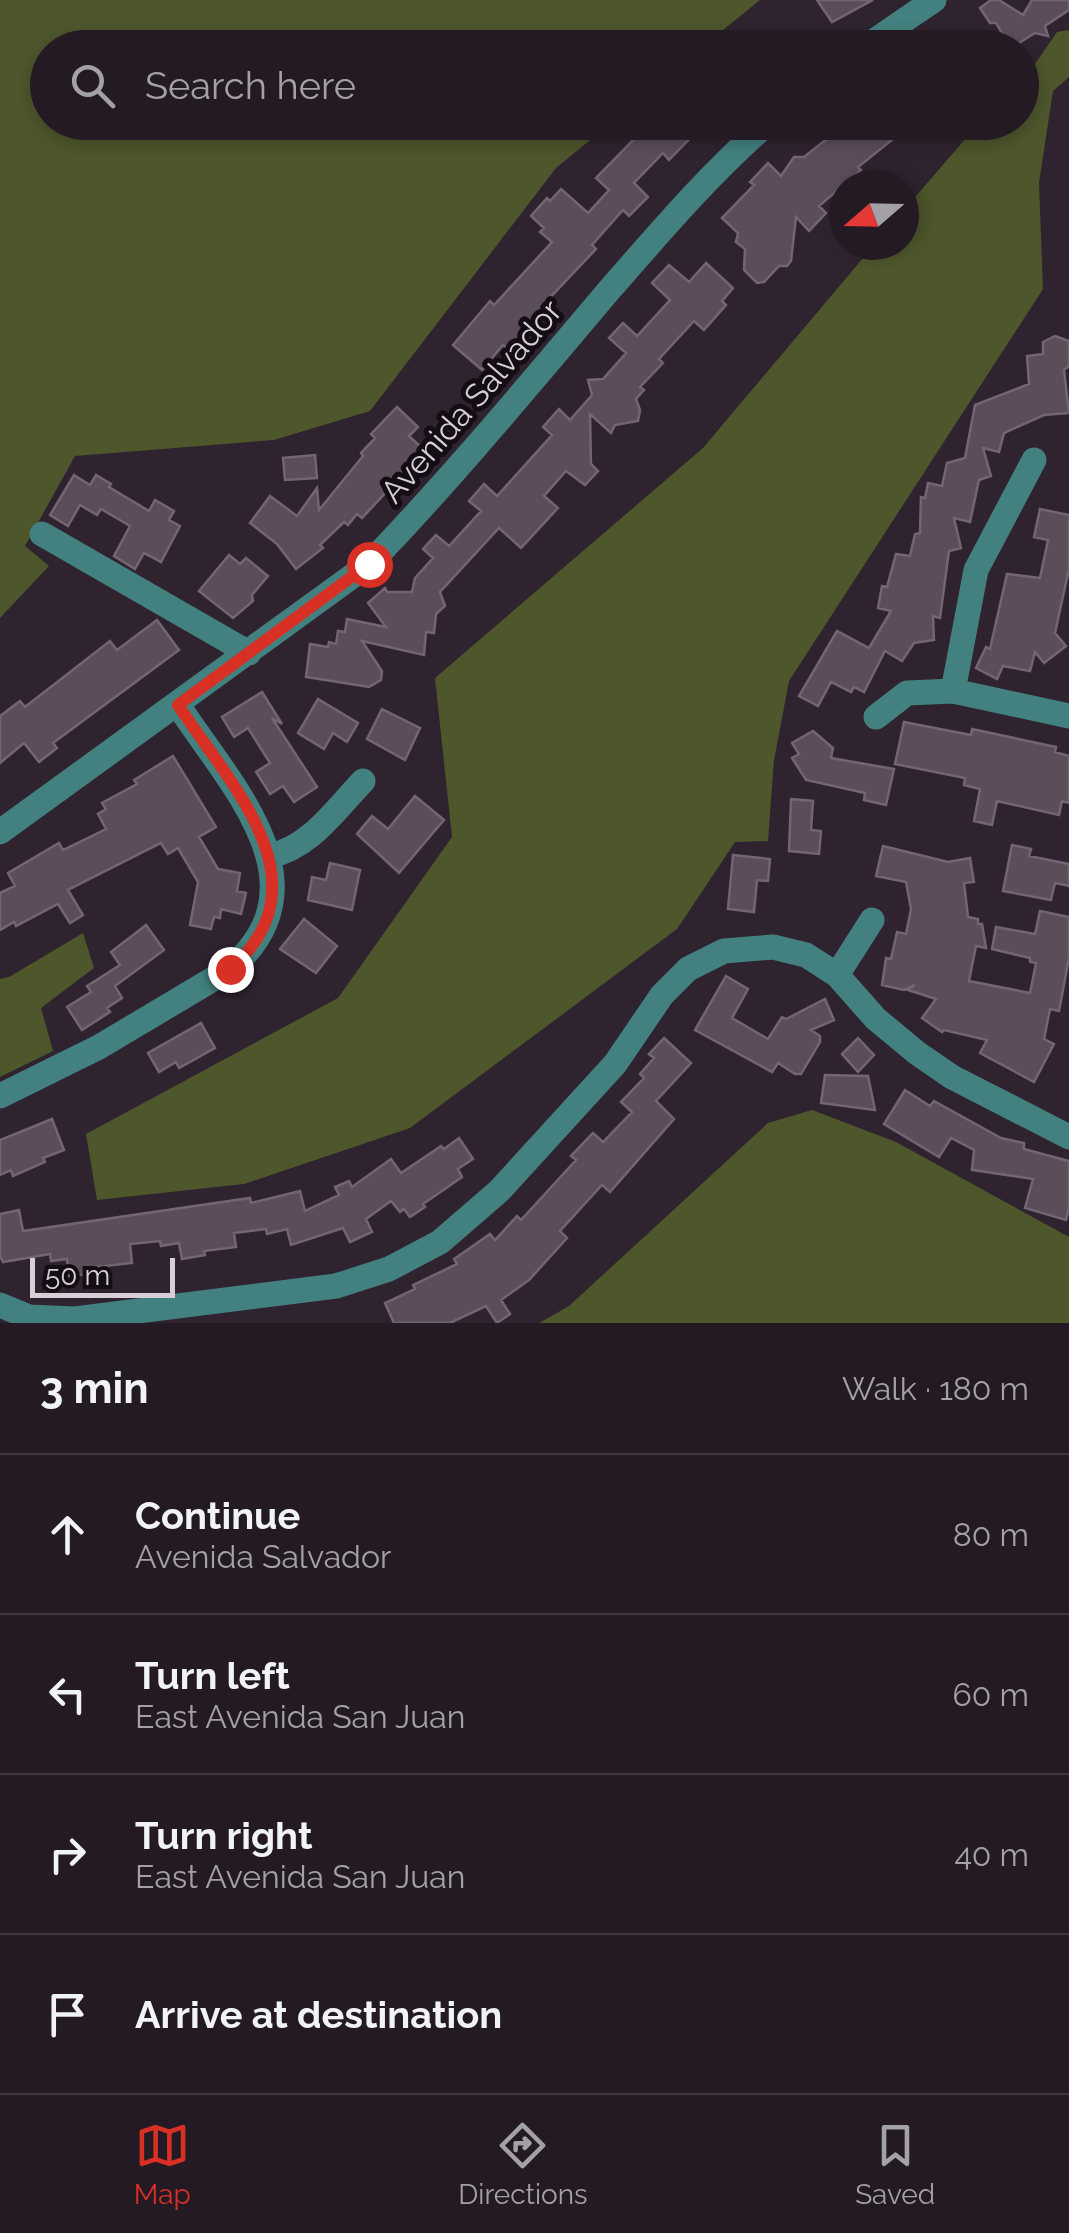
<!DOCTYPE html>
<html lang="en">
<head>
<meta charset="utf-8">
<style>
  :root { --surface:#231a23; --page:#2b232b; --text:#f1f3f6; --muted:#a3a1a6; --line:#403841; --accent:#d93025 }
  body { margin:0; font-family:Raleway,sans-serif; background:var(--page); color:var(--text) }
  .compass { position:absolute; left:829px; top:170px; width:90px; height:90px; border-radius:50%; background:var(--surface); box-shadow:0 5px 15px #0003; rotate:250deg }
  .scale { position:absolute; left:30px; bottom:25px; width:145px; box-sizing:border-box; padding-left:10px; border:5px solid #d7ced7; border-top:0; font-size:28px; line-height:35px; white-space:nowrap; color:#d7ced7; -webkit-text-stroke:8px #140e14; paint-order:stroke }
  .stop { position:absolute; width:30px; height:30px; margin:-22px; border:8px solid #d93025; border-radius:50%; background:#fff }
  .stop.end { background:#d93025; border-color:#fff; box-shadow:0 2px 10px #0008 }
  .list { margin:0; padding:0; list-style:none }
  h2 { display:flex; justify-content:space-between; align-items:center; height:130px; margin:0; padding:0 40px; font-size:42px }
  h2 small { font-size:32px; font-weight:400; color:var(--muted) }
  .list li { display:grid; grid-template-columns:65px 1fr auto; gap:30px; align-items:center; box-sizing:border-box; height:160px; padding:0 40px; border-top:2px solid var(--line) }
  .list b { display:block; font-size:38px; white-space:nowrap }
  .list p { margin:0; font-size:32px; white-space:nowrap; color:var(--muted) }
  .list em { font-size:32px; font-style:normal; color:var(--muted) }
  .icon { flex:none; width:55px; height:55px; fill:none; stroke:currentColor; stroke-width:2; stroke-linecap:round; stroke-linejoin:round }
  .map { position:relative; flex:none; width:1069px; height:1323px; overflow:hidden }
  .search { position:absolute; background:var(--surface); box-shadow:0 5px 15px #0003; left:30px; right:30px; top:30px; height:110px; display:flex; align-items:center; gap:25px; box-sizing:border-box; padding:0 35px; border-radius:55px; color:var(--muted); font-size:38px }
  .sheet { height:770px; background:var(--surface) }
  nav { display:flex; justify-content:space-around; align-items:center; box-sizing:border-box; height:140px; border-top:2px solid var(--line); background:var(--surface); font-size:28px; color:var(--muted) }
  nav a { display:grid; justify-items:center; gap:5px }
  nav .on { color:var(--accent) }
  .map>svg:first-child { display:block }
  .green { fill:#4e562c }
  .building { fill:#5c4d5b; stroke:#746574; stroke-width:2.5 }
  .lines { fill:none; stroke-linecap:round; stroke-linejoin:round }
  .minor { stroke:#42817f; stroke-width:25 }
  .route { stroke:#d93025; stroke-width:12 }
  .labels { text-anchor:middle; dominant-baseline:central; stroke-width:10; stroke-linejoin:round; paint-order:stroke }
  .street-label { font-size:32px; fill:#d7ced7; stroke:#140e14 }
</style>
</head>
<body>
<div class="map">
<svg width="1069" height="1323" viewBox="0 0 1069 1323">
  <rect width="100%" height="100%" fill="#2f232f"/>
  <path class="green" d="M 0,0 L 760,0 L 702,47 L 48,48 L 48,122 L 611,123 L 556,168 L 370,411 L 274,440 L 75,456 L 25,546 L 49,566 L 0,618 Z
    M 1069,30 L 1069,77 L 1053,91 L 1039,183 L 1043,289 L 789,681 L 774,760 L 768,841 L 735,842 L 677,929 L 410,1128 L 244,1184 L 97,1200 L 86,1134 L 338,998 L 452,837 L 435,678 L 703,448 L 874,245 L 904,245 L 904,210 L 979,123 L 1022,122 L 1022,83 L 1057,32 Z
    M 83,933 L 94,968 L 41,1008 L 53,1051 L 0,1077 L 0,979 L 9,977 Z
    M 812,1110 L 896,1142 L 1069,1237 L 1069,1323 L 539,1323 L 569,1306 L 768,1123 Z"/>
  <path class="building" d="M 817,0 L 873,0 L 832,22 Z
    M 991,0 L 999,0 L 1023,15 L 1032,0 L 1069,0 L 1069,10 L 1045,26 L 1048,36 L 1035,33 L 1011,48 L 996,23 L 990,23 L 980,8 Z
    M 634,122 L 706,122 L 669,160 L 663,153 L 634,183 L 648,197 L 629,216 L 623,210 L 592,245 L 596,249 L 545,303 L 547,305 L 509,350 L 503,345 L 482,370 L 453,345 L 490,301 L 494,305 L 552,242 L 540,232 L 544,228 L 531,216 L 547,198 L 550,201 L 561,189 L 588,213 L 609,190 L 596,178 L 642,131 Z
    M 830,122 L 938,122 L 916,137 L 908,138 L 903,131 L 858,167 L 861,170 L 819,206 L 826,213 L 809,231 L 796,217 L 791,261 L 787,266 L 779,266 L 764,282 L 757,283 L 744,270 L 745,249 L 736,242 L 738,233 L 722,218 L 754,185 L 750,182 L 768,163 L 781,176 L 794,157 L 804,157 L 837,131 Z
    M 706,263 L 733,288 L 722,301 L 726,305 L 704,330 L 694,321 L 659,359 L 663,363 L 640,387 L 644,390 L 636,399 L 640,410 L 638,421 L 615,425 L 611,433 L 590,414 L 591,464 L 598,471 L 585,485 L 566,471 L 544,496 L 558,508 L 521,548 L 499,528 L 440,592 L 445,606 L 436,614 L 434,633 L 426,632 L 424,655 L 362,641 L 382,671 L 381,680 L 369,687 L 306,677 L 310,644 L 328,647 L 329,642 L 336,644 L 338,631 L 345,632 L 347,619 L 386,627 L 368,603 L 385,588 L 387,592 L 412,592 L 415,578 L 433,558 L 423,549 L 436,535 L 449,546 L 481,511 L 469,501 L 484,484 L 497,496 L 552,435 L 543,427 L 559,409 L 570,420 L 592,395 L 588,380 L 603,379 L 626,353 L 609,338 L 623,323 L 637,336 L 670,300 L 652,283 L 669,265 L 689,282 Z
    M 1055,336 L 1069,341 L 1069,366 L 1064,370 L 1069,413 L 1044,415 L 1004,433 L 999,452 L 983,448 L 991,476 L 979,480 L 970,522 L 954,518 L 961,548 L 949,551 L 940,618 L 933,616 L 934,640 L 914,643 L 902,661 L 885,651 L 864,692 L 854,687 L 851,692 L 831,682 L 818,706 L 799,696 L 837,631 L 869,648 L 891,611 L 878,608 L 882,586 L 887,587 L 896,554 L 910,556 L 915,534 L 920,533 L 921,497 L 925,498 L 928,483 L 942,486 L 947,463 L 965,458 L 975,405 L 1029,384 L 1027,356 L 1043,354 L 1043,342 Z
    M 397,407 L 418,427 L 409,436 L 422,448 L 413,457 L 416,460 L 362,518 L 357,514 L 348,525 L 344,522 L 320,545 L 323,548 L 296,569 L 277,544 L 250,523 L 270,496 L 297,516 L 317,488 L 319,510 L 363,456 L 361,453 L 375,438 L 371,434 Z
    M 315,455 L 317,478 L 285,480 L 283,458 Z
    M 74,475 L 90,485 L 96,475 L 111,484 L 109,487 L 149,511 L 155,500 L 174,511 L 169,520 L 180,526 L 161,562 L 144,553 L 135,569 L 114,556 L 130,526 L 101,509 L 97,515 L 80,505 L 68,526 L 50,515 Z
    M 1040,509 L 1069,515 L 1069,569 L 1055,633 L 1066,646 L 1044,663 L 1035,652 L 1030,671 L 1003,666 L 997,679 L 976,668 L 986,647 L 990,649 L 1007,574 L 1040,578 L 1048,540 L 1034,537 Z
    M 229,555 L 240,564 L 246,558 L 268,576 L 252,595 L 253,601 L 233,618 L 199,591 Z
    M 157,620 L 179,650 L 53,743 L 57,748 L 39,762 L 24,743 L 0,763 L 0,716 L 20,701 L 25,707 L 110,641 L 117,650 Z
    M 262,692 L 282,724 L 272,718 L 317,787 L 294,802 L 283,786 L 270,794 L 256,772 L 270,763 L 248,728 L 234,737 L 222,717 Z
    M 318,699 L 358,723 L 347,742 L 333,733 L 324,749 L 298,733 Z
    M 382,709 L 420,728 L 405,760 L 367,739 Z
    M 904,722 L 971,735 L 972,729 L 1056,747 L 1055,752 L 1069,756 L 1069,803 L 1062,801 L 1059,815 L 997,801 L 992,825 L 974,821 L 980,789 L 964,785 L 965,778 L 895,764 Z
    M 813,731 L 833,748 L 831,758 L 894,769 L 886,805 L 864,800 L 865,793 L 806,780 L 792,758 L 799,754 L 792,743 Z
    M 173,756 L 216,827 L 199,837 L 218,869 L 240,873 L 237,891 L 246,893 L 241,914 L 221,909 L 220,918 L 214,917 L 211,929 L 190,925 L 198,882 L 178,848 L 168,854 L 161,843 L 68,890 L 83,915 L 70,923 L 58,904 L 16,926 L 14,922 L 0,930 L 0,893 L 15,886 L 8,873 L 59,843 L 63,850 L 106,829 L 98,814 L 106,809 L 102,803 L 137,784 L 134,780 Z
    M 415,796 L 444,820 L 399,873 L 357,834 L 372,816 L 388,829 Z
    M 791,799 L 813,801 L 811,830 L 821,831 L 819,854 L 789,851 Z
    M 1012,845 L 1031,849 L 1029,856 L 1069,864 L 1069,886 L 1055,883 L 1051,900 L 1003,891 Z
    M 883,846 L 948,862 L 970,858 L 974,882 L 964,883 L 968,917 L 978,919 L 978,924 L 982,924 L 986,948 L 976,946 L 969,981 L 1030,993 L 1036,963 L 1030,962 L 1030,958 L 992,949 L 996,927 L 1035,934 L 1040,911 L 1069,917 L 1069,958 L 1059,1011 L 1050,1009 L 1044,1039 L 1054,1044 L 1034,1082 L 980,1053 L 987,1040 L 944,1030 L 942,1032 L 922,1018 L 936,999 L 908,990 L 915,985 L 904,990 L 882,985 L 886,958 L 891,959 L 897,932 L 906,934 L 911,909 L 906,882 L 876,876 Z
    M 733,855 L 770,859 L 768,881 L 757,880 L 754,912 L 728,909 Z
    M 330,863 L 360,870 L 352,910 L 308,900 L 312,877 L 326,880 Z
    M 304,919 L 337,946 L 316,973 L 280,949 Z
    M 146,925 L 164,950 L 115,986 L 122,998 L 107,1008 L 110,1012 L 82,1030 L 67,1007 L 91,992 L 87,986 L 120,965 L 111,952 Z
    M 726,976 L 748,989 L 732,1018 L 768,1039 L 782,1017 L 786,1019 L 825,999 L 834,1020 L 811,1030 L 820,1036 L 820,1042 L 801,1074 L 795,1074 L 778,1063 L 772,1072 L 695,1030 Z
    M 201,1023 L 215,1048 L 179,1068 L 176,1062 L 159,1072 L 148,1053 Z
    M 664,1038 L 691,1063 L 656,1101 L 674,1119 L 610,1192 L 602,1185 L 560,1231 L 567,1238 L 529,1280 L 501,1300 L 510,1314 L 497,1323 L 486,1306 L 450,1323 L 394,1323 L 385,1303 L 415,1289 L 413,1285 L 457,1264 L 454,1259 L 490,1234 L 495,1240 L 517,1216 L 521,1220 L 576,1160 L 571,1156 L 593,1133 L 603,1142 L 632,1112 L 621,1102 L 644,1078 L 640,1074 L 654,1058 L 649,1054 Z
    M 858,1038 L 874,1055 L 858,1072 L 842,1054 Z
    M 825,1075 L 868,1076 L 875,1110 L 821,1103 Z
    M 905,1090 L 930,1106 L 934,1101 L 1001,1138 L 1024,1143 L 1024,1149 L 1069,1161 L 1069,1208 L 1066,1220 L 1025,1208 L 1033,1179 L 972,1170 L 974,1150 L 951,1138 L 939,1157 L 884,1124 Z
    M 52,1119 L 64,1150 L 43,1158 L 45,1162 L 13,1176 L 11,1170 L 0,1175 L 0,1140 Z
    M 459,1138 L 473,1159 L 458,1169 L 462,1177 L 423,1204 L 425,1207 L 410,1217 L 404,1209 L 400,1212 L 391,1201 L 366,1219 L 372,1232 L 350,1242 L 343,1228 L 291,1245 L 287,1229 L 267,1234 L 266,1229 L 234,1233 L 236,1247 L 204,1251 L 205,1255 L 182,1259 L 179,1243 L 161,1246 L 160,1241 L 130,1244 L 132,1263 L 96,1267 L 97,1273 L 69,1276 L 67,1259 L 51,1261 L 50,1254 L 3,1262 L 0,1256 L 0,1214 L 19,1210 L 23,1231 L 250,1198 L 251,1203 L 300,1191 L 305,1211 L 339,1195 L 335,1187 L 349,1181 L 352,1187 L 391,1159 L 401,1173 L 441,1146 L 444,1149 Z"/>
  <g class="lines">
    <path class="minor" d="M 864,48 L 934,0
      M 42,534 L 249,653
      M 953,691 L 976,570 L 1034,460
      M 876,717 L 907,693 L 953,691 L 1069,716
      M 0,832 L 369,564 C 454,476 532,381 611,288 C 661,231 711,172 769,122
      M 269,856 C 309,849 336,809 363,781
      M 837,975 L 872,920
      M 0,1096 L 99,1047 L 230,969 C 329,884 230,785 178,705
      M 0,1305 L 29,1317 L 75,1319 L 336,1286 L 389,1269 L 440,1242 L 499,1191 L 615,1064 L 662,995 L 688,969 L 724,951 L 773,947 L 806,955 L 837,975 L 876,1019 L 917,1053 L 952,1077 L 1069,1137"/>
  </g>
  <g class="lines">
    <path class="route" d="M 230,969 C 329,884 230,784 178,705 L 369,564"/>
  </g>
  <g class="labels">
    <g class="street-label">
      <text transform="translate(471 401) rotate(-49)">Avenida Salvador</text>
    </g>
  </g>
</svg>
<svg class="compass" viewBox="-18 -18 36 36"><path d="M0-13l5 13h-10z" fill="#e53935"/><path d="M0 13l5-13h-10z" fill="#a3a1a6"/></svg>
<div class="scale">50 m</div>
<div class="stop" style="left:369px;top:564px"></div>
<div class="stop end" style="left:230px;top:969px"></div>
<div class="search"><svg class="icon" aria-label="search" viewBox="0 0 24 24"><circle cx="10" cy="10" r="6"/><path d="M15 15l6 6"/></svg>Search here</div>
</div>
<section class="sheet">
<h2>3 min<small>Walk · 180 m</small></h2>
<ul class="list">
<li><svg class="icon" aria-label="ahead" viewBox="0 0 24 24"><path d="M12 20V5M6 11l6-6 6 6"/></svg><div><b>Continue</b><p>Avenida Salvador</p></div><em>80 m</em></li>
<li><svg class="icon" aria-label="left" viewBox="0 0 24 24"><path d="M17 20v-9H6M10 6l-5 5 5 5"/></svg><div><b>Turn left</b><p>East Avenida San Juan</p></div><em>60 m</em></li>
<li><svg class="icon" aria-label="right" viewBox="0 0 24 24"><path d="M7 20v-9h11M14 6l5 5-5 5"/></svg><div><b>Turn right</b><p>East Avenida San Juan</p></div><em>40 m</em></li>
<li><svg class="icon" aria-label="arrive" viewBox="0 0 24 24"><path d="M6 21V4h12l-3 4 3 4H6"/></svg><div><b>Arrive at destination</b></div></li>
</ul>
</section>
<nav>
<a class="on"><svg class="icon" aria-label="map" viewBox="0 0 24 24"><path d="M3 6l6-2 6 2 6-2v14l-6 2-6-2-6 2zM9 4v14M15 6v14"/></svg>Map</a>
<a><svg class="icon" aria-label="directions" viewBox="0 0 24 24"><path d="M12 3l9 9-9 9-9-9zM9 14v-3h6M13 9l2 2-2 2"/></svg>Directions</a>
<a><svg class="icon" aria-label="saved" viewBox="0 0 24 24"><path d="M7 4h10v16l-5-4-5 4z"/></svg>Saved</a>
</nav>
</body>
</html>
